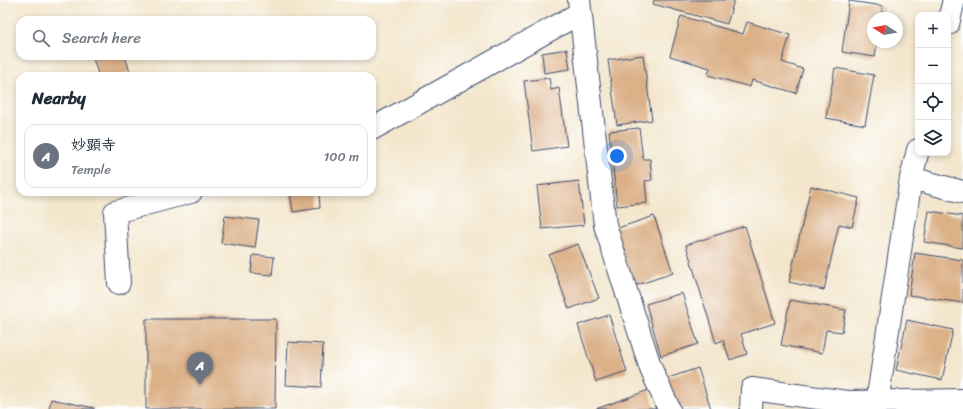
<!DOCTYPE html>
<html lang="en">
<head>
<meta charset="utf-8">
<style>
  :root { --surface:#fff; --page:#f6f6f7; --text:#1f2937; --muted:#747a83; --line:#e0e1e3; --accent:#c8321e }
  body { margin:0; font-family:Sriracha,"Klee One",sans-serif; background:var(--page); color:var(--text) }
  .controls { position:absolute; right:12px; top:12px; display:grid; overflow:hidden; border-radius:8px; box-shadow:0 2px 6px #0003 }
  .controls button { width:36px; height:36px; display:grid; place-items:center; padding:0; border:0; border-bottom:1px solid var(--line); background:var(--surface); color:var(--text); font:20px sans-serif }
  .compass { position:absolute; left:867px; top:12px; width:36px; height:36px; border-radius:50%; background:var(--surface); box-shadow:0 2px 6px #0003; rotate:281deg }
  .you { position:absolute; left:617px; top:156px; width:14px; height:14px; margin:-10px; border:3px solid #fff; border-radius:50%; background:#1a73e8; box-shadow:0 0 0 6px #1a73e833 }
  .badge { display:grid; place-items:center; width:26px; height:26px; border-radius:50%; background:var(--accent); color:#fff; font-size:13px; font-weight:700 }
  .pin { position:absolute; translate:-50% -33px; filter:drop-shadow(0 1px 2px #0008) }
  .pin::after { content:''; position:absolute; top:21px; width:14px; height:12px; background:inherit; clip-path:polygon(0 0,100% 0,50% 100%) }
  .list { margin:0; padding:0; list-style:none }
  h2 { display:flex; justify-content:space-between; align-items:center; height:52px; margin:0; padding:0 16px; font-size:17px }
  h2 small { font-size:13px; font-weight:400; color:var(--muted) }
  .list li { display:grid; grid-template-columns:26px 1fr auto; gap:12px; align-items:center; box-sizing:border-box; height:64px; margin:0 8px 8px; padding:0 8px; border:1px solid var(--line); border-radius:12px }
  .list b { display:block; font-size:15px; white-space:nowrap }
  .list p { margin:0; font-size:13px; white-space:nowrap; color:var(--muted) }
  .list em { font-size:13px; font-style:normal; color:var(--muted) }
  .icon { flex:none; width:22px; height:22px; fill:none; stroke:currentColor; stroke-width:2; stroke-linecap:round; stroke-linejoin:round }
  .map { position:relative; flex:none; width:963px; height:409px; overflow:hidden }
  .search { position:absolute; background:var(--surface); box-shadow:0 2px 6px #0003; left:16px; top:16px; width:360px; height:44px; display:flex; align-items:center; gap:10px; box-sizing:border-box; padding:0 14px; border-radius:12px; color:var(--muted); font-size:15px }
  .panel { position:absolute; background:var(--surface); box-shadow:0 2px 6px #0003; left:16px; top:72px; width:360px; height:124px; border-radius:12px }
  .map>svg:first-child { display:block }
  .building { fill:#dbb188 }
  .lines { fill:none; stroke-linecap:round; stroke-linejoin:round }
  .street-casing { stroke:#3b4a6e; stroke-width:24 }
  .street { stroke:#fff; stroke-width:22 }
</style>
</head>
<body>
<div class="map">
<svg width="963" height="409" viewBox="0 0 963 409">
  <rect width="100%" height="100%" fill="#fff"/>
  <filter id="ink" filterUnits="userSpaceOnUse"><feTurbulence type="fractalNoise" baseFrequency=".025" numOctaves="2"/><feDisplacementMap in="SourceGraphic" scale="8" xChannelSelector="R" yChannelSelector="G"/><feConvolveMatrix kernelMatrix="1 2 1 2 8 2 1 2 1" color-interpolation-filters="sRGB"/></filter>
  <filter id="wash" filterUnits="userSpaceOnUse"><feTurbulence type="fractalNoise" baseFrequency=".012" numOctaves="4" result="noise"/><feDisplacementMap in="SourceGraphic" scale="16" xChannelSelector="R" yChannelSelector="G"/><feGaussianBlur stdDeviation="0.9" result="paint"/><feColorMatrix in="noise" values="0 0 0 0 0 0 0 0 0 0 0 0 0 0 0 0 0 1.4 0 .05"/><feComposite in="paint" operator="in"/></filter>
  <g filter="url(#wash)">
    <rect width="100%" height="100%" fill="#f3e6cc"/>
    <g id="blocks">
      <path class="building" d="M 654,0 L 734,0 L 727,24 L 653,4 Z
        M 849,1 L 883,6 L 881,18 L 873,18 L 873,42 L 877,42 L 875,57 L 842,52 Z
        M 681,16 L 743,34 L 747,22 L 790,35 L 782,62 L 803,69 L 796,93 L 752,80 L 750,87 L 708,75 L 710,68 L 670,56 Z
        M 567,49 L 570,69 L 544,73 L 542,53 Z
        M 643,55 L 652,120 L 617,125 L 608,60 Z
        M 92,56 L 125,56 L 130,72 L 118,76 L 99,76 Z
        M 835,68 L 874,75 L 865,125 L 826,118 Z
        M 549,78 L 551,90 L 559,88 L 567,146 L 533,151 L 524,81 Z
        M 639,128 L 643,159 L 650,159 L 652,180 L 645,181 L 647,203 L 617,206 L 609,131 Z
        M 579,181 L 584,225 L 542,229 L 537,186 Z
        M 811,186 L 859,198 L 852,227 L 839,224 L 824,290 L 789,282 Z
        M 290,192 L 319,192 L 320,208 L 293,212 Z
        M 929,211 L 963,216 L 963,248 L 924,242 Z
        M 225,216 L 259,220 L 255,248 L 221,243 Z
        M 654,216 L 673,273 L 634,286 L 615,229 Z
        M 745,226 L 775,323 L 741,334 L 747,354 L 730,360 L 723,340 L 716,343 L 686,245 Z
        M 578,244 L 599,298 L 569,309 L 549,255 Z
        M 915,253 L 963,260 L 963,303 L 909,295 Z
        M 253,255 L 274,257 L 272,275 L 251,273 Z
        M 682,293 L 698,344 L 661,356 L 646,304 Z
        M 790,300 L 846,310 L 842,332 L 826,330 L 822,353 L 781,345 Z
        M 609,315 L 627,372 L 596,382 L 578,325 Z
        M 146,319 L 276,319 L 275,409 L 146,409 Z
        M 907,320 L 953,330 L 942,380 L 896,370 Z
        M 288,342 L 323,344 L 321,387 L 286,385 Z
        M 698,368 L 711,409 L 678,409 L 668,378 Z
        M 649,390 L 656,409 L 596,409 Z
        M 51,399 L 94,408 L 94,409 L 49,409 Z"/>
    </g>
  </g>
  <g filter="url(#ink)">
    <use href="#blocks" fill-opacity="0" stroke="#3b4a6e" stroke-width="1"/>
    <g class="lines">
      <defs>
        <path id="street" d="M 579,0 L 605,225 L 651,369 L 669,409
          M 948,24 L 954,0
          M 372,129 L 580,13
          M 911,178 L 963,192
          M 119,283 L 115,212 L 191,192
          M 877,403 L 911,178 L 918,150
          M 751,409 L 752,389 L 847,402 L 963,400"/>
      </defs>
      <use href="#street" class="street-casing"/>
      <use href="#street" class="street"/>
    </g>
  </g>
</svg>
<div class="controls">
<button>+</button>
<button>−</button>
<button><svg class="icon" aria-label="locate" viewBox="0 0 24 24"><circle cx="12" cy="12" r="6"/><path d="M12 2v4M12 18v4M2 12h4M18 12h4"/></svg></button>
<button><svg class="icon" aria-label="layers" viewBox="0 0 24 24"><path d="M12 4l9 5-9 5-9-5zM3 14l9 5 9-5"/></svg></button>
</div>
<svg class="compass" viewBox="-18 -18 36 36"><path d="M0-13l5 13h-10z" fill="#e53935"/><path d="M0 13l5-13h-10z" fill="#747a83"/></svg>
<div class="you"></div>
<div class="pin badge" style="left:200px;top:385px;background:#6b7280">A</div>
<div class="search"><svg class="icon" aria-label="search" viewBox="0 0 24 24"><circle cx="10" cy="10" r="6"/><path d="M15 15l6 6"/></svg>Search here</div>
<section class="panel">
<h2>Nearby<small></small></h2>
<ul class="list">
<li><span class="badge" style="background:#6b7280">A</span><div><b>妙顕寺</b><p>Temple</p></div><em>100 m</em></li>
</ul>
</section>
</div>
</body>
</html>
